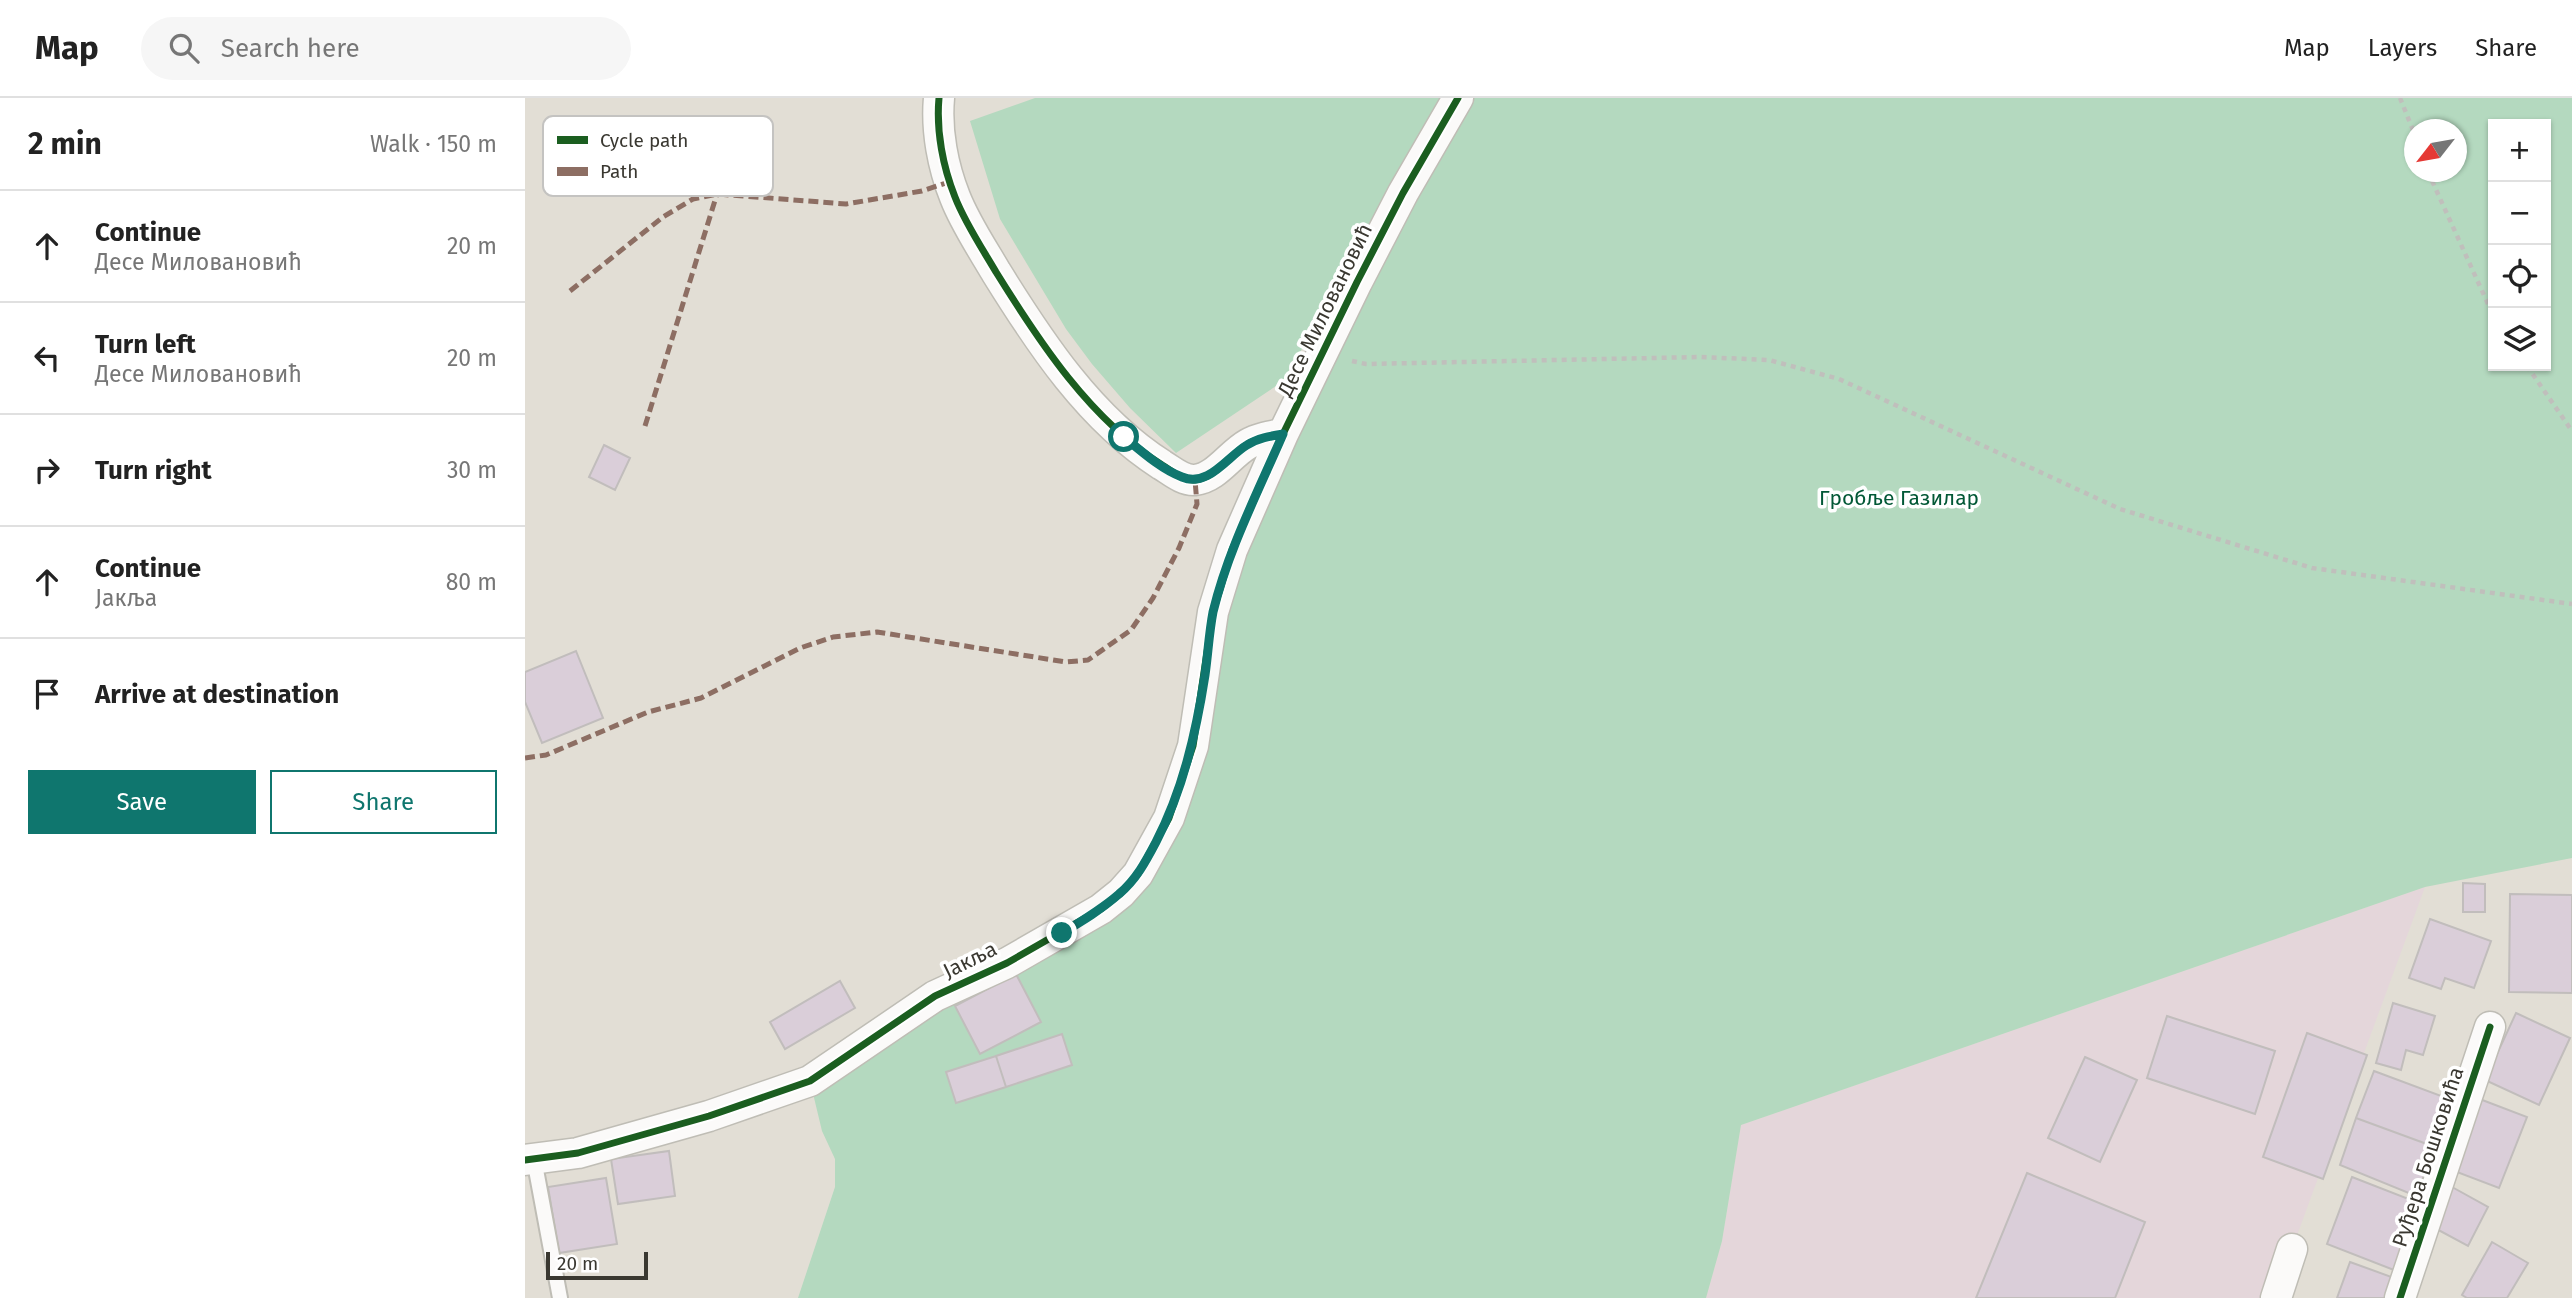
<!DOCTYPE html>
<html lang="en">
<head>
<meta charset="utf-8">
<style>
  :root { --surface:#fff; --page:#f6f6f6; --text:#222; --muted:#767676; --line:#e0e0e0; --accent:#0f766e }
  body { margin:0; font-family:"Fira Sans",sans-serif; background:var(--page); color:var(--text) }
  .controls { position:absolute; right:21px; top:21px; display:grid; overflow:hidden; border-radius:0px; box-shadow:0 2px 5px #0004 }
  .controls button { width:63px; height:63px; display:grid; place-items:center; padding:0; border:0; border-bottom:2px solid var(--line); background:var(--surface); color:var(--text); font:35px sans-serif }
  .compass { position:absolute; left:1879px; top:21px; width:63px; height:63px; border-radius:50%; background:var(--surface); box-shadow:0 2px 5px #0004; rotate:239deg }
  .scale { position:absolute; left:21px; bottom:18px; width:102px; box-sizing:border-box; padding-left:7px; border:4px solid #3a3831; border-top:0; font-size:19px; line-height:24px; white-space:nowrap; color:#3a3831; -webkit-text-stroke:5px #fff; paint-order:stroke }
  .stop { position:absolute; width:21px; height:21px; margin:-16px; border:5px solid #0f766e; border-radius:50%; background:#fff }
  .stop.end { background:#0f766e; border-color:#fff; box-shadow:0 2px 7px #0008 }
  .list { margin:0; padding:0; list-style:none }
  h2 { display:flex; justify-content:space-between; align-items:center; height:91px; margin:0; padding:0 28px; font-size:30px }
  h2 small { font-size:23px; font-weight:400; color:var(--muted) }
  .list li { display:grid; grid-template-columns:46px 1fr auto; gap:21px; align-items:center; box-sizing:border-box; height:112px; padding:0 28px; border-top:2px solid var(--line) }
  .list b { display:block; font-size:26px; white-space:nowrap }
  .list p { margin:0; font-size:23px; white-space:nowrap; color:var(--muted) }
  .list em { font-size:23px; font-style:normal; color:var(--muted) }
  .actions { display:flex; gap:14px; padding:21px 28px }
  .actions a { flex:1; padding:16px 0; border:2px solid var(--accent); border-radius:0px; text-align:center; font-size:24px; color:var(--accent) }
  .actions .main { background:var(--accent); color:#fff }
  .icon { flex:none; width:38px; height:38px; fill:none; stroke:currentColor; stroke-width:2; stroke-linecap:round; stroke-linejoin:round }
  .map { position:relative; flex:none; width:2047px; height:1200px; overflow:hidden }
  header { display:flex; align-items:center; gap:42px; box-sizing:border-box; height:98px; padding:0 35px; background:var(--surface); border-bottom:2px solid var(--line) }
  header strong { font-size:33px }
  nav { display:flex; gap:38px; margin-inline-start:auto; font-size:24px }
  .search { width:490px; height:63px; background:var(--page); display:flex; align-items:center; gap:18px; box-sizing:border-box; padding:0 24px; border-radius:38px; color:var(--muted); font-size:26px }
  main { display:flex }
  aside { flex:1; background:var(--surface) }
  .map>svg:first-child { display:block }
  .industrial { fill:#e4d6da }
  .green { fill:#b4d9bf; fill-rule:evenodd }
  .building { fill:#daced9; stroke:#c1bdbc; stroke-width:2 }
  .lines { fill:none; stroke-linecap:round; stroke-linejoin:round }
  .lane-casing { stroke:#bfbdb5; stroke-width:18 }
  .street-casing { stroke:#bfbdb5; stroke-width:33 }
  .path { stroke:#c0bfbc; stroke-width:4.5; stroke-dasharray:5 5; stroke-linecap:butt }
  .lane { stroke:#fbfaf9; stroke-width:14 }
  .street { stroke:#fbfaf9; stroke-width:30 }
  .quiet { stroke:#8d6e63; stroke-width:5; stroke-dasharray:10 5; stroke-linecap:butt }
  .cycleway-casing { stroke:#fff; stroke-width:11 }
  .cycleway { stroke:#1b5e20; stroke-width:7 }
  .route { stroke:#0f766e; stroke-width:9 }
  .labels { text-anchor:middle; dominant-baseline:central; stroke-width:7; stroke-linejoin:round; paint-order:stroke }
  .street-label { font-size:21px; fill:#3a3831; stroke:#fff }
  .park-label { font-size:21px; fill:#025836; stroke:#fff }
  .key { fill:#fff; stroke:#c4c3c1; stroke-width:2 }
  .key-label { font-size:19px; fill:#3a3831 }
</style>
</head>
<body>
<header>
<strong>Map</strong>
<div class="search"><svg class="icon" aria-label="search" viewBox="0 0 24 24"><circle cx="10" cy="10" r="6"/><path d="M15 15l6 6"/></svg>Search here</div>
<nav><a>Map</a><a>Layers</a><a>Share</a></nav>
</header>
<main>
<aside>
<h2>2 min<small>Walk · 150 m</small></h2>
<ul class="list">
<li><svg class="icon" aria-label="ahead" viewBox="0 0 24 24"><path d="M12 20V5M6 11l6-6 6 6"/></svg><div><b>Continue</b><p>Десе Миловановић</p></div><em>20 m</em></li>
<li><svg class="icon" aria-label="left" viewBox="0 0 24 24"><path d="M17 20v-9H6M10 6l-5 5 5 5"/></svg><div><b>Turn left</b><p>Десе Миловановић</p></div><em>20 m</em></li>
<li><svg class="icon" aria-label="right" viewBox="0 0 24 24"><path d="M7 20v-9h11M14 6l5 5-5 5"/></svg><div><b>Turn right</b></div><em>30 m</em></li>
<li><svg class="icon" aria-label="ahead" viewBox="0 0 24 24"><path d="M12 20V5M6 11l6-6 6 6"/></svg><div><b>Continue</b><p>Јакља</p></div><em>80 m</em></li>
<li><svg class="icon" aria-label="arrive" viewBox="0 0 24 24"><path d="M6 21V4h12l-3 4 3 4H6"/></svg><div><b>Arrive at destination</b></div></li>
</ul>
<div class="actions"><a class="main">Save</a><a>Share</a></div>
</aside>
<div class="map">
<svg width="2047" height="1200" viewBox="0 0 2047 1200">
  <rect width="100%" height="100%" fill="#e2ded5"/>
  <path class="industrial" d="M 1900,789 L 1767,1151 L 1751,1200 L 1181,1200 L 1197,1143 L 1216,1027 Z"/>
  <path class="green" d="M 510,0 L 928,0 L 757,284 L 651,355 L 605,310 L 567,266 L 541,231 L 475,121 L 445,23 Z
    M 933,0 L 2047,0 L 2047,760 L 1900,789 L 1216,1027 L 1197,1143 L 1181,1200 L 273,1200 L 310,1089 L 310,1061 L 297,1033 L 285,983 L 537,835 L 626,753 L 688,514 ZM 1968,26 L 2021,26 L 2021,268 L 1968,268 ZM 1890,32 L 1932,32 L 1932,74 L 1890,74 Z"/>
  <path class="building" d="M 79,347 L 105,360 L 90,392 L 64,379 Z
    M 51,553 L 78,620 L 17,645 L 0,604 L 0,574 Z
    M 1938,785 L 1960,786 L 1960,814 L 1938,814 Z
    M 1985,796 L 2047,797 L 2047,895 L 1984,894 Z
    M 1905,821 L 1966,843 L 1949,890 L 1920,880 L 1916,891 L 1884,880 Z
    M 491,876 L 516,924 L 455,956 L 430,908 Z
    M 315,883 L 330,910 L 260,951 L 245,924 Z
    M 1868,905 L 1910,918 L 1898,957 L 1881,952 L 1876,972 L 1851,965 Z
    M 1991,915 L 2045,940 L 2014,1007 L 1960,982 Z
    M 1642,918 L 1750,953 L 1730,1016 L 1622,980 Z
    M 1782,935 L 1842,957 L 1798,1081 L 1738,1059 Z
    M 537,936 L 547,967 L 481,989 L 471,958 Z
    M 471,958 L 481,989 L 431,1005 L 421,974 Z
    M 1560,959 L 1612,982 L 1575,1064 L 1523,1040 Z
    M 1849,973 L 1927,1002 L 1910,1049 L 1831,1020 Z
    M 1952,1000 L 2002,1019 L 1974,1090 L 1924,1071 Z
    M 1831,1020 L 1910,1049 L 1891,1098 L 1815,1067 Z
    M 144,1053 L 150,1098 L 93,1106 L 86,1061 Z
    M 1502,1075 L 1620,1124 L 1590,1200 L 1451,1200 Z
    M 1827,1079 L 1899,1107 L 1874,1174 L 1802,1146 Z
    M 81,1080 L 92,1146 L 34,1155 L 23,1089 Z
    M 1927,1089 L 1963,1109 L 1943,1148 L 1906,1128 Z
    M 1967,1144 L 2003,1165 L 1982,1200 L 1942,1200 L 1937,1197 Z
    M 1825,1164 L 1872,1181 L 1865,1200 L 1812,1200 Z"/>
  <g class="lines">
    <defs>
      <path id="lane" d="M 9,1061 L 35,1200"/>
      <path id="street" d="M 414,0 C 411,33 418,69 430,99 C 440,125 457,150 471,174 C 515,245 565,321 637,367 C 647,373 658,383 670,382 C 691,380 705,356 723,346 C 733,340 746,338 758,336
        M 0,1062 L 53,1055 L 184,1018 L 285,983 L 410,898 L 482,865 L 576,811 L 596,795 L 613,776 L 644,720 L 668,648 L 688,514 L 707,452 L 758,336 L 832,184 L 878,95 L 933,0
        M 1751,1200 L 1767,1151
        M 1875,1200 L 1965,929"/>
    </defs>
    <use href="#lane" class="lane-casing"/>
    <use href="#street" class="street-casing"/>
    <path class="path" d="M 1875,0 L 1890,37
      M 1903,74 L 1968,217
      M 827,263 L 841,266 L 1176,259 L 1244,262 L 1314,281 L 1595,411 L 1787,470 L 2047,506
      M 2002,268 L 2047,333"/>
    <use href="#lane" class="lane"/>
    <use href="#street" class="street"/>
    <path class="quiet" d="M 45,193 L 138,119 L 168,101 L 192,96 L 321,106 L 397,93 L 424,84
      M 120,328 L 192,96
      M 0,660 L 21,657 L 123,614 L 176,600 L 275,550 L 308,539 L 352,534 L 541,564 L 563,562 L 606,532 L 628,500 L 654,450 L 672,406 L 670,382"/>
    <defs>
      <path id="cycleway" d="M 414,0 C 411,33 418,69 430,99 C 440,125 457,150 471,174 C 515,245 565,321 637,367 C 647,373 658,383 670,382 C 691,380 705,356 723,346 C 733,340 746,338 758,336
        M 0,1062 L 53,1055 L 184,1018 L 285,983 L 410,898 L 482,865 L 576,811 L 596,795 L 613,776 L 644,720 L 668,648 L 688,514 L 707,452 L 758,336 L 832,184 L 878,95 L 933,0
        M 1875,1200 L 1965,929"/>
    </defs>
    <use href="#cycleway" class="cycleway-casing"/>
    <use href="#cycleway" class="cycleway"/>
  </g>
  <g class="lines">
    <path class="route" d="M 537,835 C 557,823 577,811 594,796 C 611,782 621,763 631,744 C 658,692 671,635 680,577 C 683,556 684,535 688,514 C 703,452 733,394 758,336 C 746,338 733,340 722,347 C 702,359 683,390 657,379 C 636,371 616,353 599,339"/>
  </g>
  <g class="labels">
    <g class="street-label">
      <text transform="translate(800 212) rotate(-64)">Десе Миловановић</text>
      <text transform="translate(445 862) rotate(-26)">Јакља</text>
      <text transform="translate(1903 1059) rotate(-72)">Руђера Бошковића</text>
    </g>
    <g class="park-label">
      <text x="1374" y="400">Гробље Газилар</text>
    </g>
  </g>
  <rect x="18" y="18" width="230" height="80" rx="10" class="key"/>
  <rect x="32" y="38" width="31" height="8" fill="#1b5e20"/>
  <rect x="32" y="69" width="31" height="9" fill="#8d6e63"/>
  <g class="key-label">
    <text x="75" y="49">Cycle path</text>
    <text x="75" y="80">Path</text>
  </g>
</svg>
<div class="controls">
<button>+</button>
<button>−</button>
<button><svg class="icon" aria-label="locate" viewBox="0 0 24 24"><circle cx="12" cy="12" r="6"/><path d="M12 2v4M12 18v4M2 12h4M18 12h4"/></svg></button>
<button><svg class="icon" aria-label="layers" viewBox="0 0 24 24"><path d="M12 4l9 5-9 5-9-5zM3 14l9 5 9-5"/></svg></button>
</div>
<svg class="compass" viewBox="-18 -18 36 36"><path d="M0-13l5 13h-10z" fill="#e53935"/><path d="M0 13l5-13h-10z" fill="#767676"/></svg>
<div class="scale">20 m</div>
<div class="stop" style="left:599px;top:339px"></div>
<div class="stop end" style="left:537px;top:835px"></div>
</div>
</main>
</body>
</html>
